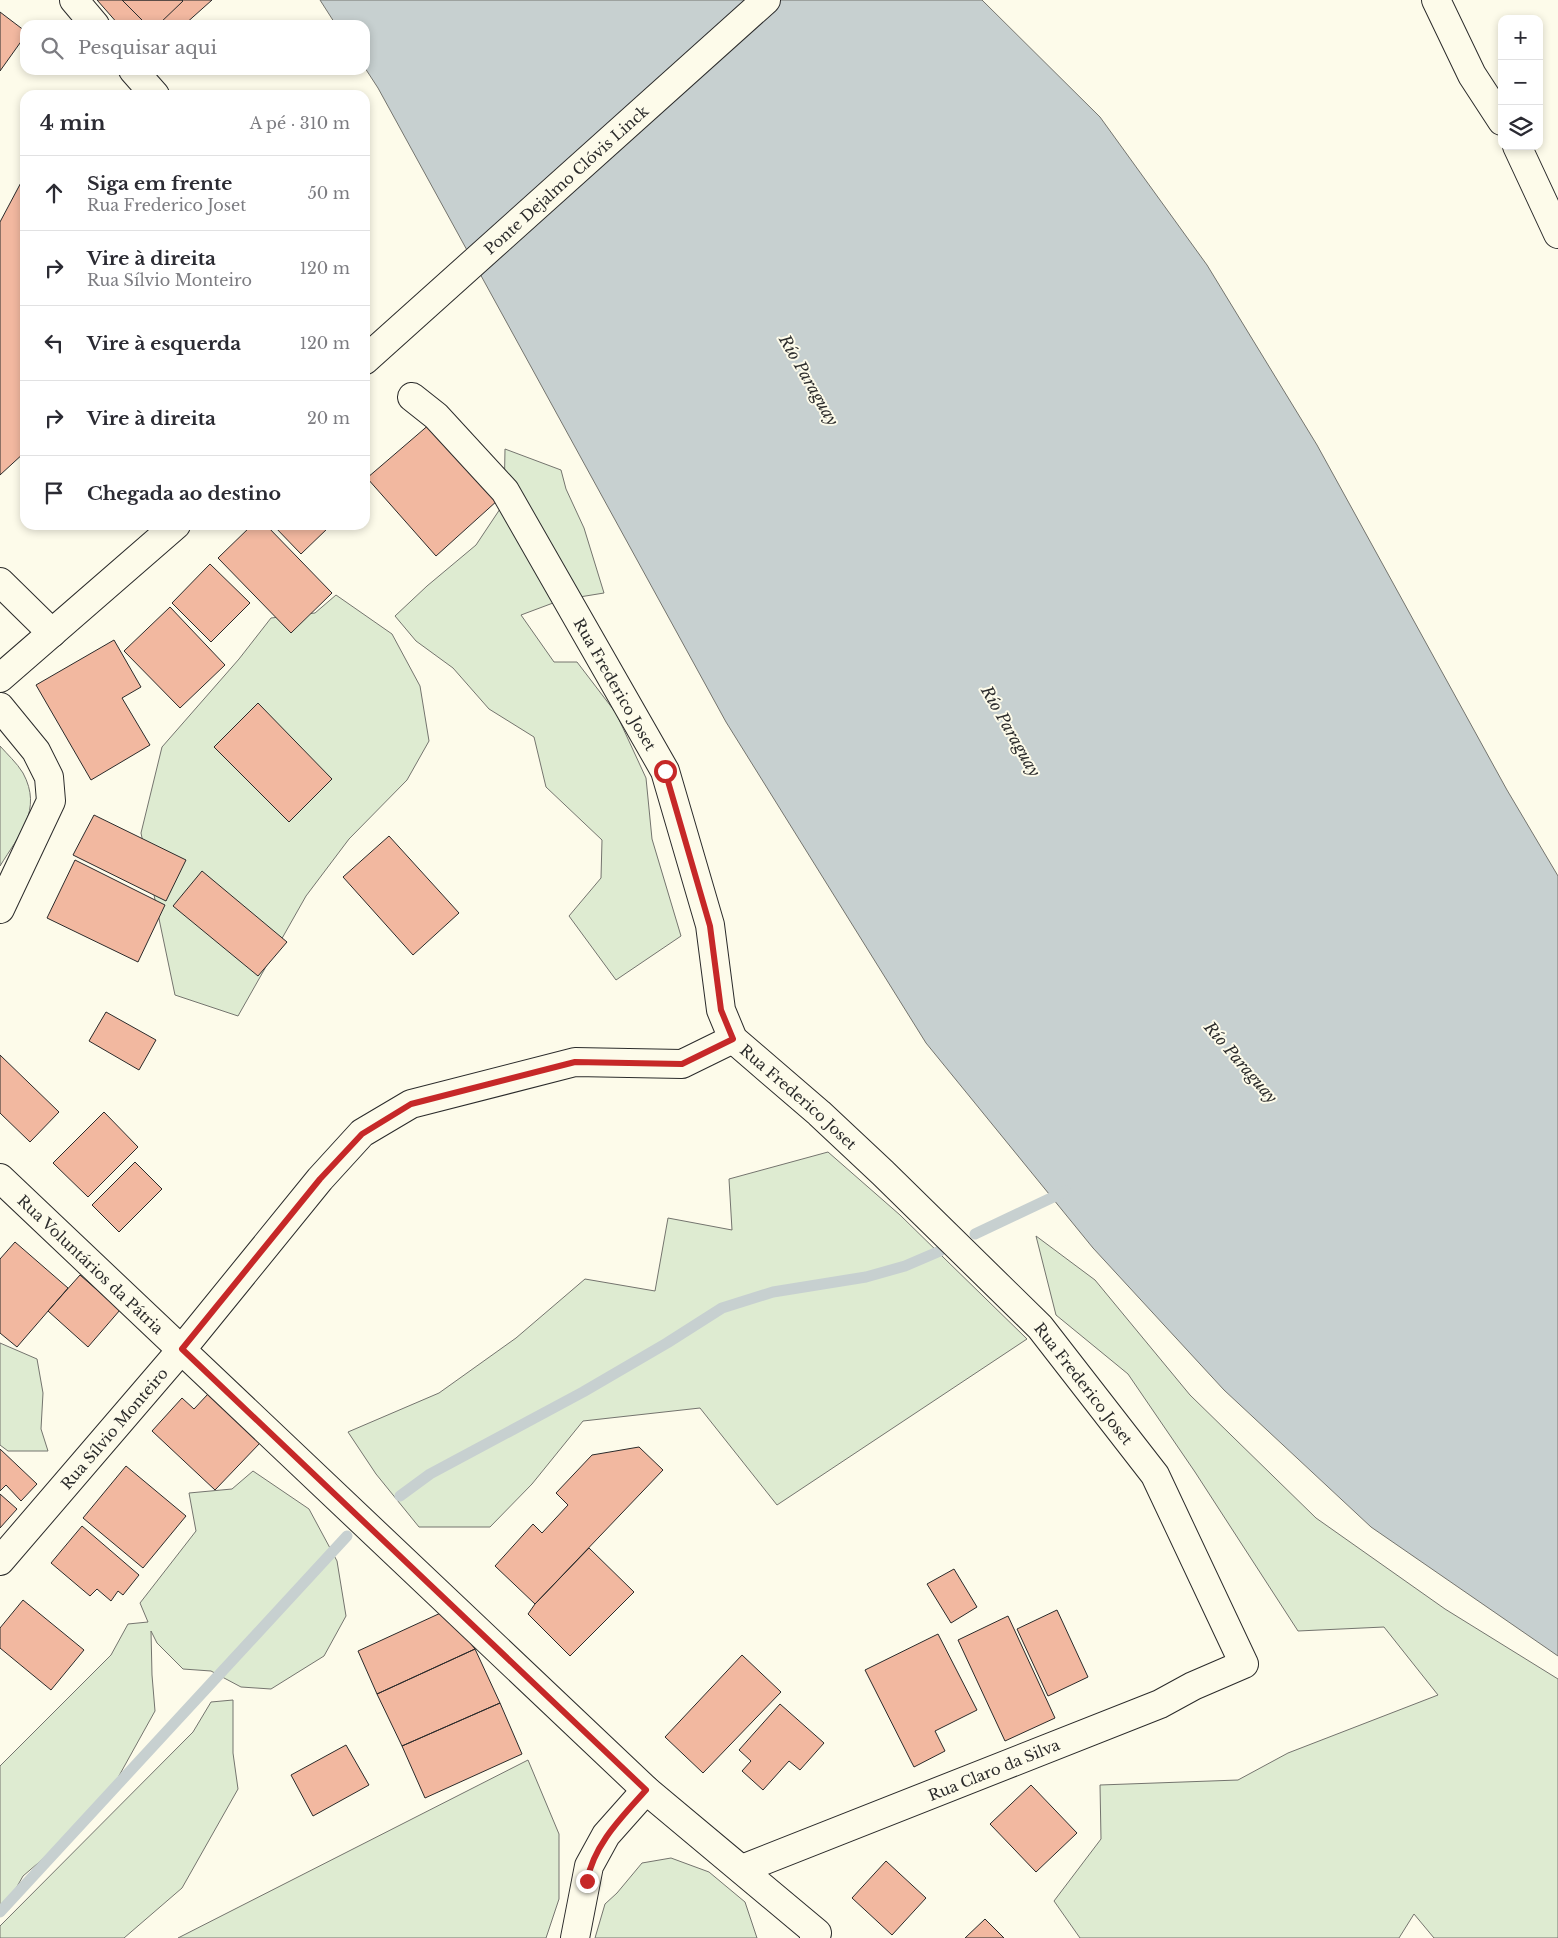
<!DOCTYPE html>
<html lang="pt">
<head>
<meta charset="utf-8">
<style>
  :root { --surface:#fff; --page:#f7f7f7; --text:#2b2b33; --muted:#7c7c81; --line:#e1e1e2 }
  body { margin:0; font-family:"Libre Baskerville",serif; background:var(--page); color:var(--text) }
  .controls { position:absolute; right:15px; top:15px; display:grid; overflow:hidden; border-radius:10px; box-shadow:0 2px 8px #0003 }
  .controls button { width:45px; height:45px; display:grid; place-items:center; padding:0; border:0; border-bottom:1px solid var(--line); background:var(--surface); color:var(--text); font:25px sans-serif }
  .stop { position:absolute; width:15px; height:15px; margin:-11px; border:4px solid #c62828; border-radius:50%; background:#fff }
  .stop.end { background:#c62828; border-color:#fff; box-shadow:0 1px 5px #0008 }
  .list { margin:0; padding:0; list-style:none }
  h2 { display:flex; justify-content:space-between; align-items:center; height:65px; margin:0; padding:0 20px; font-size:21px }
  h2 small { font-size:16px; font-weight:400; color:var(--muted) }
  .list li { display:grid; grid-template-columns:32px 1fr auto; gap:15px; align-items:center; box-sizing:border-box; height:75px; padding:0 20px; border-top:1px solid var(--line) }
  .list b { display:block; font-size:19px; white-space:nowrap }
  .list p { margin:0; font-size:16px; white-space:nowrap; color:var(--muted) }
  .list em { font-size:16px; font-style:normal; color:var(--muted) }
  .icon { flex:none; width:28px; height:28px; fill:none; stroke:currentColor; stroke-width:2; stroke-linecap:round; stroke-linejoin:round }
  .map { position:relative; flex:none; width:1558px; height:1938px; overflow:hidden }
  .search { position:absolute; background:var(--surface); box-shadow:0 2px 8px #0003; left:20px; top:20px; width:350px; height:55px; display:flex; align-items:center; gap:12px; box-sizing:border-box; padding:0 18px; border-radius:15px; color:var(--muted); font-size:19px }
  .panel { position:absolute; background:var(--surface); box-shadow:0 2px 8px #0003; left:20px; top:90px; width:350px; height:440px; border-radius:15px }
  .map>svg:first-child { display:block }
  .green { fill:#deebd1; stroke:#74746e }
  .water { fill:#c7d0d0; stroke:#74746e }
  .lines { fill:none; stroke-linecap:round; stroke-linejoin:round }
  .stream { stroke:#c7d0d0; stroke-width:11 }
  .building { fill:#f2b8a0; stroke:#2b2b2b }
  .minor-casing { stroke:#2b2b2b; stroke-width:30 }
  .major-casing { stroke:#2b2b2b; stroke-width:30 }
  .minor { stroke:#fdfbea; stroke-width:28 }
  .major { stroke:#fdfbea; stroke-width:28 }
  .route { stroke:#c62828; stroke-width:6 }
  .labels { text-anchor:middle; dominant-baseline:central; stroke-width:4; stroke-linejoin:round; paint-order:stroke }
  .street-label { font-size:15px; fill:#2b2b2b; stroke:#fdfbea }
  .water-label { font-size:16px; font-style:italic; fill:#2b2b2b; stroke:#fdfbea }
</style>
</head>
<body>
<div class="map">
<svg width="1558" height="1938" viewBox="0 0 1558 1938">
  <rect width="100%" height="100%" fill="#fdfbea"/>
  <path class="green" d="M 505,449 L 561,470 L 566,489 L 584,528 L 604,593 L 561,600 L 521,615 L 554,662 L 577,662 L 616,713 L 646,778 L 652,839 L 681,936 L 616,980 L 569,916 L 601,878 L 602,840 L 546,787 L 534,737 L 489,709 L 453,668 L 416,641 L 395,616 L 427,586 L 476,545 L 504,503 Z
    M 336,595 L 392,634 L 420,686 L 429,741 L 407,780 L 349,839 L 306,896 L 238,1016 L 175,995 L 141,833 L 162,747 L 239,659 L 271,618 L 315,613 Z
    M 0,746 C 7,754 17,763 23,773 C 43,810 19,835 0,866 Z
    M 828,1152 L 900,1215 L 1027,1339 L 777,1505 L 700,1408 L 583,1421 L 532,1484 L 490,1527 L 419,1527 L 376,1474 L 348,1432 L 439,1393 L 516,1338 L 585,1279 L 655,1291 L 668,1218 L 732,1230 L 729,1179 Z
    M 1036,1236 L 1095,1280 L 1190,1395 L 1316,1518 L 1445,1609 L 1558,1679 L 1558,1938 L 1434,1938 L 1414,1914 L 1399,1938 L 1080,1938 L 1054,1901 L 1101,1839 L 1100,1785 L 1238,1780 L 1288,1753 L 1438,1695 L 1384,1627 L 1298,1631 L 1195,1472 L 1128,1374 L 1056,1315 Z
    M 0,1343 L 37,1359 L 43,1393 L 41,1429 L 48,1451 L 8,1451 L 0,1445 Z
    M 253,1471 L 309,1509 L 337,1561 L 346,1616 L 324,1656 L 271,1689 L 241,1687 L 211,1671 L 183,1669 L 157,1643 L 151,1631 L 152,1675 L 155,1711 L 100,1810 L 23,1876 L 6,1906 L 0,1912 L 0,1766 L 111,1655 L 128,1624 L 148,1622 L 140,1603 L 196,1531 L 189,1493 L 232,1489 Z
    M 233,1700 L 233,1753 L 238,1789 L 182,1888 L 124,1938 L 0,1938 L 0,1926 L 193,1732 L 211,1702 Z
    M 528,1760 L 559,1834 L 559,1899 L 546,1938 L 178,1938 Z
    M 671,1858 L 709,1872 L 745,1902 L 757,1938 L 595,1938 L 605,1904 L 617,1893 L 642,1863 Z"/>
  <path class="water" d="M 320,0 L 982,0 L 1100,117 L 1207,265 L 1317,445 L 1507,790 L 1558,876 L 1558,1656 L 1371,1527 L 1224,1390 L 1093,1248 L 926,1043 L 726,722 L 378,88 L 365,68 L 365,25 L 336,25 Z"/>
  <g class="lines">
    <path class="stream" d="M 975,1234 L 1066,1191
      M 400,1496 L 430,1474 L 583,1392 L 667,1343 L 722,1308 L 773,1292 L 866,1277 L 905,1266 L 940,1251
      M 0,1912 L 347,1536"/>
  </g>
  <path class="building" d="M 97,0 L 212,0 L 184,25 L 119,25 Z
    M 122,0 L 182,0 L 183,1 L 158,25 L 147,25 Z
    M 0,12 L 25,31 L 25,36 L 0,71 Z
    M 25,175 L 25,452 L 0,475 L 0,222 Z
    M 431,423 L 498,500 L 436,556 L 367,478 Z
    M 252,525 L 266,525 L 332,593 L 291,633 L 218,558 Z
    M 273,525 L 327,525 L 329,527 L 301,554 Z
    M 210,564 L 250,603 L 211,642 L 172,603 Z
    M 170,607 L 225,665 L 180,708 L 124,651 Z
    M 114,640 L 141,687 L 122,698 L 150,745 L 91,780 L 36,685 Z
    M 258,703 L 332,779 L 289,822 L 214,747 Z
    M 94,815 L 186,860 L 166,901 L 73,855 Z
    M 389,836 L 459,913 L 413,955 L 343,877 Z
    M 75,860 L 165,905 L 138,962 L 47,918 Z
    M 202,871 L 287,942 L 258,976 L 173,906 Z
    M 106,1012 L 156,1040 L 139,1070 L 89,1041 Z
    M 0,1055 L 59,1112 L 30,1142 L 0,1113 Z
    M 104,1112 L 138,1147 L 88,1197 L 53,1163 Z
    M 135,1162 L 162,1189 L 119,1232 L 92,1205 Z
    M 15,1242 L 68,1288 L 17,1347 L 0,1333 L 0,1259 Z
    M 80,1275 L 120,1310 L 88,1347 L 48,1311 Z
    M 208,1394 L 260,1443 L 215,1490 L 152,1431 L 182,1398 L 194,1409 Z
    M 639,1447 L 663,1470 L 535,1604 L 495,1566 L 533,1524 L 542,1533 L 568,1505 L 556,1493 L 592,1455 Z
    M 0,1449 L 37,1484 L 21,1501 L 6,1485 L 0,1491 Z
    M 126,1466 L 186,1516 L 143,1568 L 83,1518 Z
    M 0,1494 L 17,1509 L 0,1528 Z
    M 82,1526 L 139,1575 L 123,1595 L 118,1591 L 111,1601 L 97,1589 L 90,1596 L 51,1563 Z
    M 589,1548 L 634,1592 L 570,1656 L 528,1614 L 535,1604 Z
    M 954,1569 L 977,1607 L 951,1623 L 927,1584 Z
    M 23,1600 L 84,1650 L 51,1690 L 0,1648 L 0,1628 Z
    M 1057,1610 L 1088,1677 L 1048,1696 L 1017,1629 Z
    M 445,1611 L 475,1649 L 377,1694 L 358,1651 Z
    M 1008,1616 L 1055,1718 L 1005,1741 L 958,1640 Z
    M 938,1634 L 977,1710 L 935,1731 L 945,1751 L 914,1767 L 865,1670 Z
    M 475,1649 L 500,1703 L 402,1746 L 377,1694 Z
    M 742,1655 L 781,1692 L 703,1773 L 665,1737 Z
    M 500,1703 L 522,1754 L 425,1798 L 402,1746 Z
    M 780,1704 L 824,1743 L 800,1770 L 789,1761 L 763,1790 L 742,1771 L 751,1761 L 739,1750 Z
    M 346,1745 L 369,1785 L 313,1816 L 291,1775 Z
    M 1031,1785 L 1077,1833 L 1036,1872 L 990,1824 Z
    M 886,1861 L 926,1898 L 892,1935 L 852,1898 Z
    M 985,1919 L 1004,1938 L 965,1938 Z"/>
  <g class="lines">
    <defs>
      <g id="minor">
        <path d="M 74,0 L 95,25"/>
        <path d="M 1436,0 L 1472,75 L 1502,121"/>
        <path d="M 133,70 L 155,95"/>
        <path d="M 1517,146 L 1558,234"/>
        <path id="s1" d="M 412,397 L 436,416 L 505,491 L 665,771 L 710,925 L 721,1010 L 733,1039 L 819,1113 L 883,1173 L 1040,1327 L 1155,1475 L 1244,1664 L 1193,1686 L 1160,1704 L 742,1869"/>
        <path d="M 0,582 L 52,633"/>
        <path d="M 0,707 L 36,751 L 49,777 L 51,801 L 0,909"/>
        <path id="s2" d="M 0,1561 L 182,1349 L 320,1179 L 362,1133 L 411,1104 L 575,1062 L 682,1064 L 733,1039"/>
      </g>
      <g id="major">
        <path id="s3" d="M 365,360 L 766,0"/>
        <path d="M 0,678 L 176,525"/>
        <path id="s4" d="M 0,1178 L 646,1790 L 817,1933 L 814,1938"/>
        <path d="M 575,1938 L 589,1866 L 606,1835 L 646,1790"/>
      </g>
    </defs>
    <use href="#minor" class="minor-casing"/>
    <use href="#major" class="major-casing"/>
    <use href="#minor" class="minor"/>
    <use href="#major" class="major"/>
  </g>
  <g class="lines">
    <path class="route" d="M 587,1881 C 594,1844 622,1817 646,1790 L 182,1349 L 320,1179 L 362,1134 L 411,1104 L 575,1062 L 682,1064 L 733,1039 L 721,1010 L 710,926 L 665,771"/>
  </g>
  <g class="labels">
    <g class="street-label">
      <text stroke="none"><textPath href="#s3" startOffset="270">Ponte Dejalmo Clóvis Linck</textPath></text>
      <text stroke="none"><textPath href="#s1" startOffset="355">Rua Frederico Joset</textPath></text>
      <text stroke="none"><textPath href="#s1" startOffset="820">Rua Frederico Joset</textPath></text>
      <text stroke="none"><textPath href="#s4" startOffset="125">Rua Voluntários da Pátria</textPath></text>
      <text stroke="none"><textPath href="#s1" startOffset="1225">Rua Frederico Joset</textPath></text>
      <text stroke="none"><textPath href="#s2" startOffset="175">Rua Sílvio Monteiro</textPath></text>
      <text transform="translate(994 1770) rotate(-22)">Rua Claro da Silva</text>
    </g>
    <g class="water-label">
      <text transform="translate(809 380) rotate(60)">Río Paraguay</text>
      <text transform="translate(1011 731) rotate(60)">Río Paraguay</text>
      <text transform="translate(1241 1062) rotate(49)">Río Paraguay</text>
    </g>
  </g>
</svg>
<div class="controls">
<button>+</button>
<button>−</button>
<button><svg class="icon" aria-label="layers" viewBox="0 0 24 24"><path d="M12 4l9 5-9 5-9-5zM3 14l9 5 9-5"/></svg></button>
</div>
<div class="stop" style="left:665px;top:771px"></div>
<div class="stop end" style="left:587px;top:1881px"></div>
<div class="search"><svg class="icon" aria-label="search" viewBox="0 0 24 24"><circle cx="10" cy="10" r="6"/><path d="M15 15l6 6"/></svg>Pesquisar aqui</div>
<section class="panel">
<h2>4 min<small>A pé · 310 m</small></h2>
<ul class="list">
<li><svg class="icon" aria-label="ahead" viewBox="0 0 24 24"><path d="M12 20V5M6 11l6-6 6 6"/></svg><div><b>Siga em frente</b><p>Rua Frederico Joset</p></div><em>50 m</em></li>
<li><svg class="icon" aria-label="right" viewBox="0 0 24 24"><path d="M7 20v-9h11M14 6l5 5-5 5"/></svg><div><b>Vire à direita</b><p>Rua Sílvio Monteiro</p></div><em>120 m</em></li>
<li><svg class="icon" aria-label="left" viewBox="0 0 24 24"><path d="M17 20v-9H6M10 6l-5 5 5 5"/></svg><div><b>Vire à esquerda</b></div><em>120 m</em></li>
<li><svg class="icon" aria-label="right" viewBox="0 0 24 24"><path d="M7 20v-9h11M14 6l5 5-5 5"/></svg><div><b>Vire à direita</b></div><em>20 m</em></li>
<li><svg class="icon" aria-label="arrive" viewBox="0 0 24 24"><path d="M6 21V4h12l-3 4 3 4H6"/></svg><div><b>Chegada ao destino</b></div></li>
</ul>
</section>
</div>
</body>
</html>
